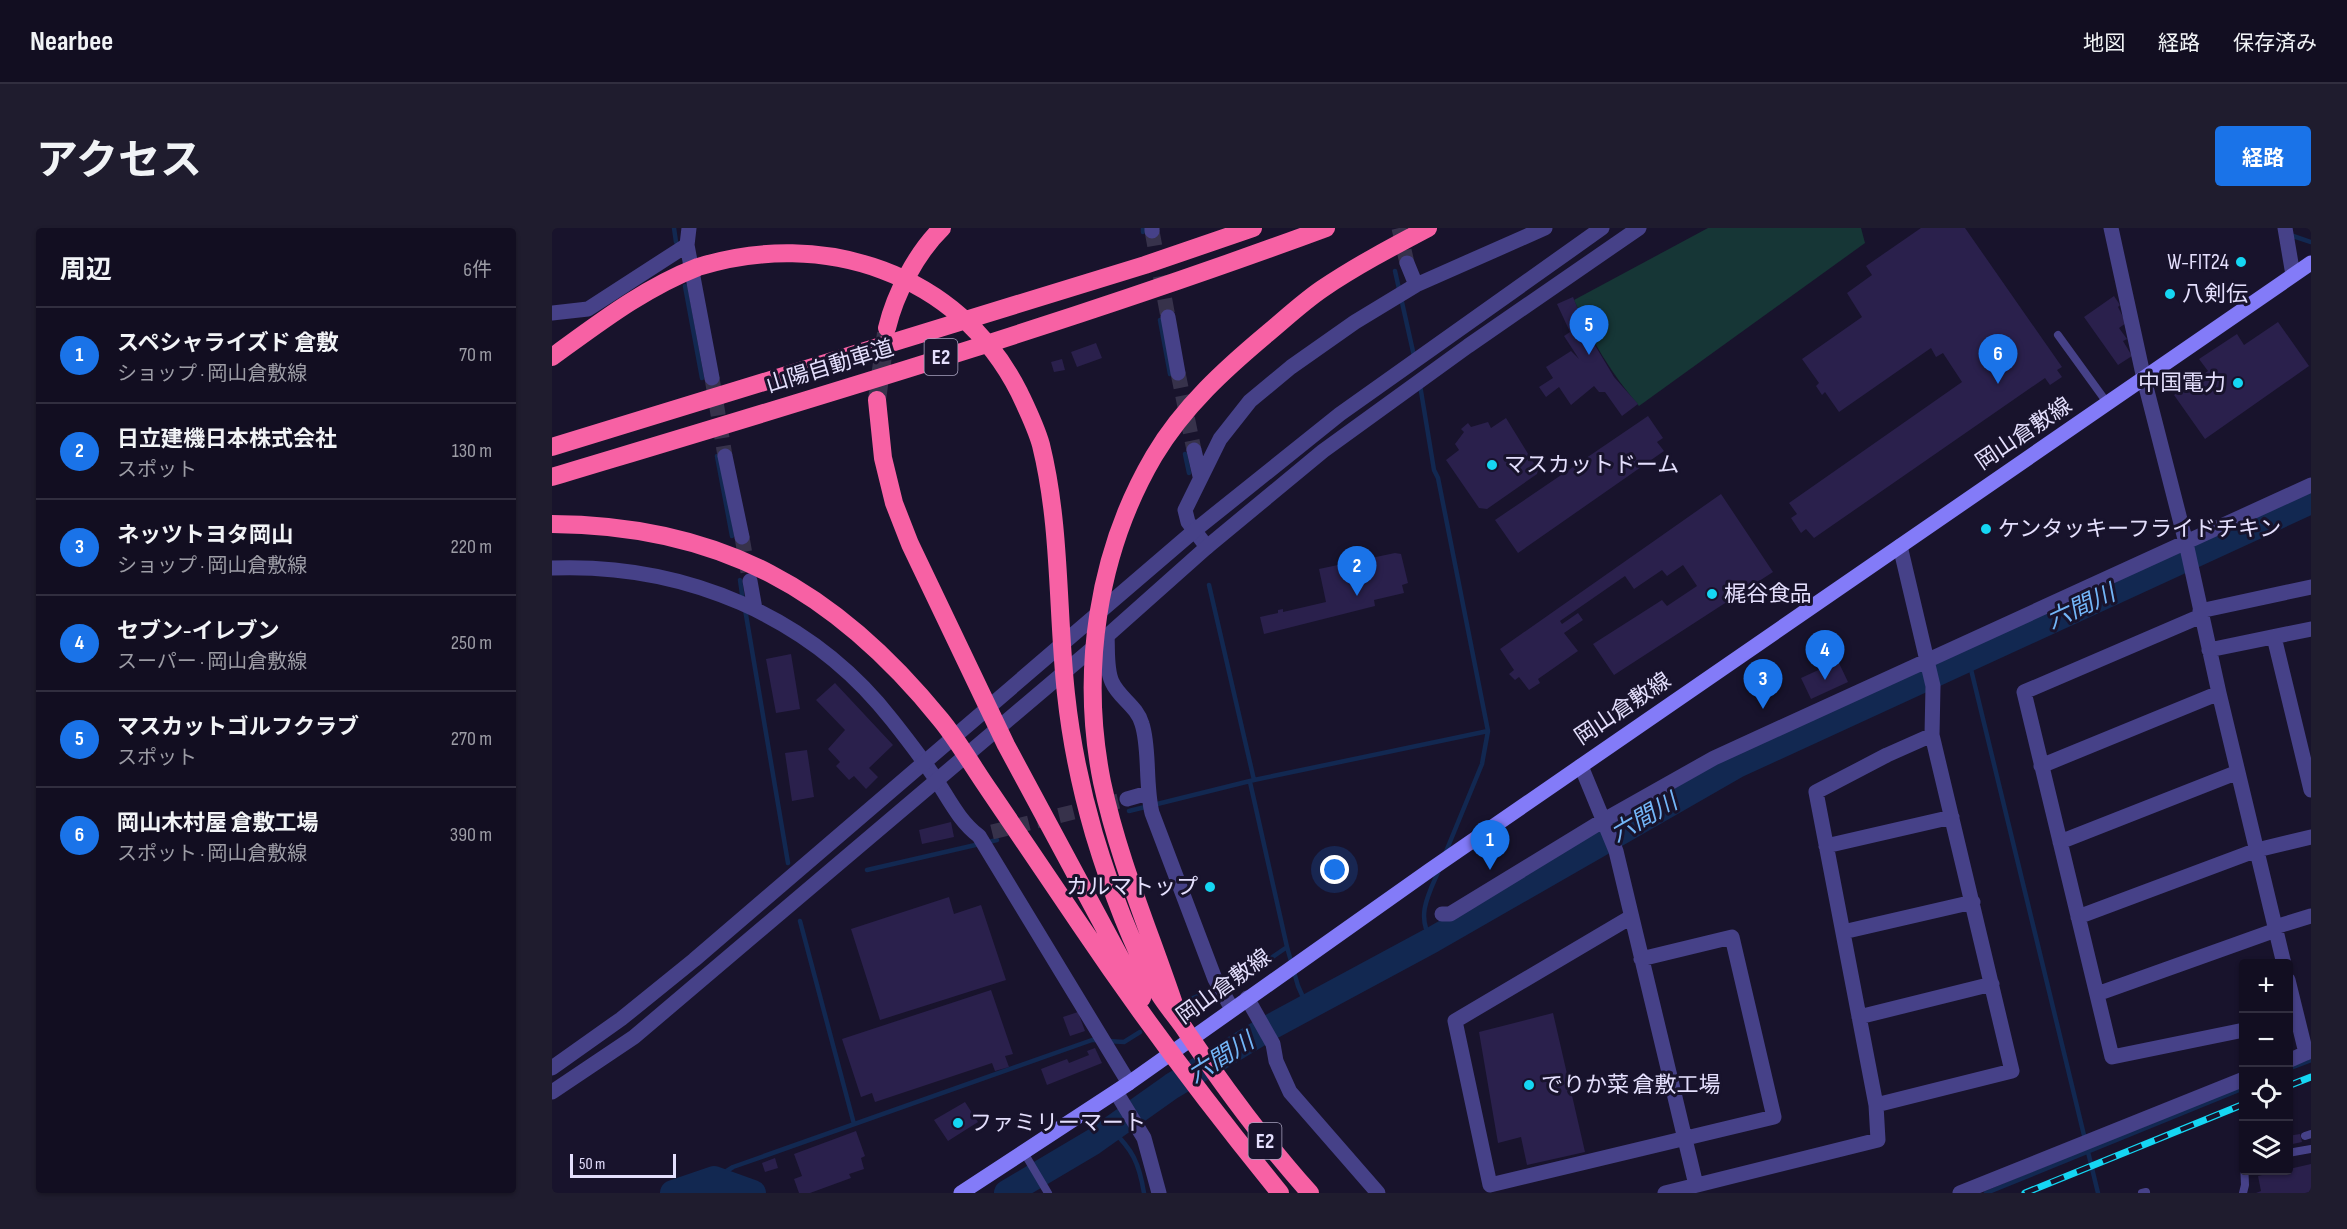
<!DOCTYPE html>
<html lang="ja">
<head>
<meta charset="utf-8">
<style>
  :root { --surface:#120e21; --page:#1f1c2e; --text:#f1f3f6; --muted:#9c9ca5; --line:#312e3f; --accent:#1a73e8 }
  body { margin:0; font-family:"Sofia Sans Condensed","Noto Sans JP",sans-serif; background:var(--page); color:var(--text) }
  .controls { position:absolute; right:18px; bottom:18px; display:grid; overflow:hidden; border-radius:6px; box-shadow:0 2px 4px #0004 }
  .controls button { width:54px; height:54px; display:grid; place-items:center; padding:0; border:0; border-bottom:2px solid var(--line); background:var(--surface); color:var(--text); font:30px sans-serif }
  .scale { position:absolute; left:18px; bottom:15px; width:106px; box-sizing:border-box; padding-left:6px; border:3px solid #e4dffd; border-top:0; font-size:16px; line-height:21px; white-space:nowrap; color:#e4dffd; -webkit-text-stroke:4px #18132c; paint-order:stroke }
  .you { position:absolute; left:783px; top:642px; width:21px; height:21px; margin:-15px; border:4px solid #fff; border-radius:50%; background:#1a73e8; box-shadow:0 0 0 9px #1a73e833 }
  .badge { display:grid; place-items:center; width:39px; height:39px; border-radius:50%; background:var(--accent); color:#fff; font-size:20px; font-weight:700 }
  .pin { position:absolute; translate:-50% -50px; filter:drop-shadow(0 2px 3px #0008) }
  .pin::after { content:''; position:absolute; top:32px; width:21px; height:18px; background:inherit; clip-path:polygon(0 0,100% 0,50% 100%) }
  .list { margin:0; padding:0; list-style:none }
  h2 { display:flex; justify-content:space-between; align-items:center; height:78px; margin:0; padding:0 24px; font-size:26px }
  h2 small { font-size:20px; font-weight:400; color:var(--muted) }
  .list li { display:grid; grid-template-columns:39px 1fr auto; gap:18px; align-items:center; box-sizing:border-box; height:96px; padding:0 24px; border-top:2px solid var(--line) }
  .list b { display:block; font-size:22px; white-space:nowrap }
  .list p { margin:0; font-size:20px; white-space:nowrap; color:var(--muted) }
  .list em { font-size:20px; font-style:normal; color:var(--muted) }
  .icon { flex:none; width:33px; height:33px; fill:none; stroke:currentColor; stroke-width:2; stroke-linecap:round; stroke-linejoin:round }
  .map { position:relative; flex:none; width:1759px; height:965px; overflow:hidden; border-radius:6px }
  header { display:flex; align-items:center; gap:36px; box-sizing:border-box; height:84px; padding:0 30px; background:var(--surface); border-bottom:2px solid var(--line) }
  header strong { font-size:28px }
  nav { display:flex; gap:33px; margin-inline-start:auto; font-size:21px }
  .intro { display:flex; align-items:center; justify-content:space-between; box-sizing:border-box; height:144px; padding:0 36px }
  h1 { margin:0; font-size:42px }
  .button { padding:15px 27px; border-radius:6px; background:var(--accent); color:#fff; font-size:21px; font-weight:700 }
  main { display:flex; gap:36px; padding:0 36px }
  aside { flex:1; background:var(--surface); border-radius:6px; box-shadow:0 2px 4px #0004 }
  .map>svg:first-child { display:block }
  .green { fill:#163636 }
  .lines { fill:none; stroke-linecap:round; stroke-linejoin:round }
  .stream { stroke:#122851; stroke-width:4.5 }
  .river { stroke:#122851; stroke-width:26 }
  .building { fill:#2a204c }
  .minor-tunnel { stroke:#37324b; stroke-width:15; stroke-dasharray:15 8; stroke-linecap:butt }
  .motorway-tunnel { stroke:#37324b; stroke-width:18; stroke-dasharray:18 9; stroke-linecap:butt }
  .service { stroke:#464188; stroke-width:8 }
  .minor { stroke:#464188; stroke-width:15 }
  .tertiary { stroke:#464188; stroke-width:15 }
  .secondary { stroke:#837bf8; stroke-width:15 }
  .motorway { stroke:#f761a4; stroke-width:18 }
  .rail-casing { stroke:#15d6f3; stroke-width:7 }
  .rail { stroke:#18132c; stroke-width:4.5; stroke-dasharray:14; stroke-linecap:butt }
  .poi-dot { fill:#15d6f3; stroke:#18132c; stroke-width:2 }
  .labels { text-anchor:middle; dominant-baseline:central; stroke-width:6; stroke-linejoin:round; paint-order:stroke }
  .shield { fill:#18132c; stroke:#a7a2be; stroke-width:1.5 }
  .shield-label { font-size:21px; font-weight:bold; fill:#e4dffd }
  .poi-label { font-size:22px; fill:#e4dffd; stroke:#18132c; text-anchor:start }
  .street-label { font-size:22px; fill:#e4dffd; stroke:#18132c }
  .water-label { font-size:24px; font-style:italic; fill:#73b6f8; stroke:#18132c }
</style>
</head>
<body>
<header>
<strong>Nearbee</strong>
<nav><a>地図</a><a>経路</a><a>保存済み</a></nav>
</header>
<div class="intro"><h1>アクセス</h1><a class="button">経路</a></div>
<main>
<aside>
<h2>周辺<small>6件</small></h2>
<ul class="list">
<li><span class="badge">1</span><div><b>スペシャライズド 倉敷</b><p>ショップ · 岡山倉敷線</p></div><em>70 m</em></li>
<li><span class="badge">2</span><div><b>日立建機日本株式会社</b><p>スポット</p></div><em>130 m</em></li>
<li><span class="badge">3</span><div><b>ネッツトヨタ岡山</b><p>ショップ · 岡山倉敷線</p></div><em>220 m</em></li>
<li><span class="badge">4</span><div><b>セブン-イレブン</b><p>スーパー · 岡山倉敷線</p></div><em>250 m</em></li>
<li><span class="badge">5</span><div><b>マスカットゴルフクラブ</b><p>スポット</p></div><em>270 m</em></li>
<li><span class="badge">6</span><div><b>岡山木村屋 倉敷工場</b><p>スポット · 岡山倉敷線</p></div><em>390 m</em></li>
</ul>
</aside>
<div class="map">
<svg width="1759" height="965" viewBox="0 0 1759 965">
  <rect width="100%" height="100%" fill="#18132c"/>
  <path class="green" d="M 1156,0 L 1309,0 L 1313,15 L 1087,178 C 1059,145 1039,112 1022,72 Z"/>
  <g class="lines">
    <path class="stream" d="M 122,0 L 124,14
      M 591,0 L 591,4
      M 1741,8 L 1759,14
      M 843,43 L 862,128
      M 133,58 L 150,150
      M 608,92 L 618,146
      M 868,157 L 882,242 L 886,250 L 936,503 L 930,536 L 893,626
      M 633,226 L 637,245
      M 165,228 L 180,308
      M 188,352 L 191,373
      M 657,357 L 702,552
      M 193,381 L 236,635
      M 1416,429 L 1546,965
      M 577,583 L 702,552 L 936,503
      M 315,642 L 445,612
      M 248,693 L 302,896
      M 880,712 C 863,689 877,665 887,642
      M 735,719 L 746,758 L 755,778
      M 636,772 L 690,750 L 735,719 L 698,554
      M 555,813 L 572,814 L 588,804
      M 1736,841 L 1759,832
      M 559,901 C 581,922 587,935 592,965
      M 162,951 L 181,939 L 540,812 L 546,812
      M 1434,965 L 1692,860"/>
    <path class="river" d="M 121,965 L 162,951 L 201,965
      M 455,965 L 541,914 L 620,858 L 713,802 L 880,712 L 1185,537 L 1759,273"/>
  </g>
  <path class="building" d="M 1369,0 L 1413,0 L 1510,139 L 1505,142 L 1510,149 L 1498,157 L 1493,150 L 1262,310 L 1254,301 L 1249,305 L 1239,290 L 1245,286 L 1237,275 L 1410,154 L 1391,125 L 1384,129 L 1379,120 L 1287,184 L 1273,164 L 1270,167 L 1264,158 L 1267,155 L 1250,131 L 1310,89 L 1295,65 L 1320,47 L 1314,38 Z
    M 1562,68 L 1568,77 L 1566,79 L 1574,95 L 1567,100 L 1575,111 L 1571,113 L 1580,128 L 1566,137 L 1532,89 Z
    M 1021,69 L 1035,104 L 1062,149 L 1086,176 L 1070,188 L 1053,164 L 1047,164 L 1042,158 L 1019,177 L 1007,159 L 994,169 L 987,159 L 1001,150 L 994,139 L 1019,123 L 1027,131 L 1012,108 L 1018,104 L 1005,76 Z
    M 1726,94 L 1757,138 L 1653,211 L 1622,167 L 1656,143 L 1647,131 L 1685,106 L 1692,117 Z
    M 544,115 L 550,130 L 525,139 L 519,124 Z
    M 510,131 L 513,142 L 502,144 L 499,134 Z
    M 1096,188 L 1111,210 L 1105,214 L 1112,223 L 966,325 L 943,292 Z
    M 954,190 L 986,242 L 985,246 L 935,281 L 927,280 L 894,232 L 907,222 L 903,216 L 912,204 L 909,201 L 916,195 L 919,199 L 936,194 L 939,200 Z
    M 1169,266 L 1221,344 L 1062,447 L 1041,416 L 1110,372 L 1115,378 L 1145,358 L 1131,337 L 1115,348 L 1110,342 L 1082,361 L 1073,348 L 1008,393 L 1010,396 L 1026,385 L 1031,392 L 1012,405 L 1026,423 L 986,451 L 988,455 L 977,462 L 967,449 L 963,452 L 957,446 L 962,442 L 948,421 Z
    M 843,325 L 849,326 L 856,355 L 850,357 L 852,365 L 822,372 L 823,378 L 712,406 L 708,389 L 726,385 L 726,382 L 731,381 L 731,384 L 774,374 L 767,341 Z
    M 239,426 L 248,481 L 224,485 L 214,431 Z
    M 1286,433 L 1296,454 L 1259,471 L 1249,450 Z
    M 283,455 L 341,517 L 317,540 L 326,549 L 314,561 L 302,548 L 297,552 L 284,538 L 288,534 L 276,521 L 293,502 L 264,472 Z
    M 255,522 L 262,569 L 240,573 L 233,525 Z
    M 399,594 L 402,609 L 370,616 L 367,602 Z
    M 397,669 L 402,686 L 429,677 L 454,752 L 328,792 L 299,701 Z
    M 439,762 L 461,826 L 453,828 L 457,839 L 443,843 L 440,835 L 323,874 L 320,865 L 309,869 L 290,811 Z
    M 526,784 L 533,803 L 518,808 L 511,789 Z
    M 1001,785 L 1033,924 L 975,937 L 969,909 L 946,915 L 927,804 Z
    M 543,820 L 550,835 L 495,857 L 489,841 L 515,831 L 517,835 L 537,827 L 535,823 Z
    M 413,874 L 426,894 L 396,913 L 382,892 Z
    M 304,903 L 313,928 L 309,930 L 312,941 L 297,946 L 299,950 L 258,965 L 247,965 L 242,951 L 250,948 L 242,926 Z
    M 1748,906 L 1750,914 L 1736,917 L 1736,908 Z
    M 223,930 L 226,940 L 213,944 L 210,935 Z
    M 1759,936 L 1759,965 L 1704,965 L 1709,963 L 1706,948 Z"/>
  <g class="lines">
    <path class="minor-tunnel" d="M 847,0 L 855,35
      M 600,3 L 616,89
      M 626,145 L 642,222
      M 160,150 L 173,228
      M 190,309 L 196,344
      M 440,604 L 575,571"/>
    <path class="motorway-tunnel" d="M 325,172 L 334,105"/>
    <path class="service" d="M 1506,107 L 1556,176
      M 1753,908 L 1759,906
      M 471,923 L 496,965
      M 1736,925 L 1759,921
      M 1590,965 L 1594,964
      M 1691,965 L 1693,957 L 1692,933"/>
    <path class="minor" d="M 600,0 L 600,3
      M 1559,0 L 1592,151 L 1634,315 L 1667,465 L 1732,736
      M 1733,0 L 1741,47
      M 135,17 L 160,150
      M 855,35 L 864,57
      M 0,85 L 36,81 L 135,17 L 137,0
      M 616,89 L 626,145
      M 642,222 L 648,248
      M 173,228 L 190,309
      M 1348,318 L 1381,458 L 1380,507 L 1460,843 L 1324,877 L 1264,564 L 1335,527 L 1380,507
      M 655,319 L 636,294 L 633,282 L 668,211 L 698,173 L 739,139 L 803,94 L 864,57 L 993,0
      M 0,340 C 131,335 258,387 340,492 C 355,511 370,530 383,550 C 397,571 407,593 427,608 L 577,855
      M 198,353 L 203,381
      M 1648,383 L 1759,359
      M 1649,388 L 1472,464 L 1560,829 L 1692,802
      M 555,408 C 556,422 554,441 560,454 C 567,470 585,478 590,496 C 598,521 593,556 600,585 L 663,751 L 680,781
      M 1722,409 L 1759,562
      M 1657,422 L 1759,401
      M 1029,538 L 1064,623 L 1144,957
      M 1489,538 L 1667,465
      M 575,571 L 596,565
      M 1508,614 L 1686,544
      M 1274,618 L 1400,589
      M 890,686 L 898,686 L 1052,592 L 1162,530 L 1759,257
      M 1079,689 L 903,793 L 938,957 L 1222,889 L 1180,709 L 1089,731
      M 1526,689 L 1705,622 L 1759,609
      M 1723,699 L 1759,688
      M 1291,704 L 1421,674
      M 1736,752 L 1754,825 L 1759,823
      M 1545,766 L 1724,702
      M 695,770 L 721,816 L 724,833 L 738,864 L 826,965
      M 1307,789 L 1440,756
      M 1736,833 L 1754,825
      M 1113,965 L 1326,912 L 1324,877
      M 1408,965 L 1692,851"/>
    <path class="tertiary" d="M 0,840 L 69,791 L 142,732 L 642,303 L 788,186 L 1050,0
      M 0,864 L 82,809 L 555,408 L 655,319 L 771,223 L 916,118 L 1087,0
      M 564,864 L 592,910 L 607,965"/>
    <path class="secondary" d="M 409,965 L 577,855 L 878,642 L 1759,35"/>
    <path class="motorway" d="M 335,100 C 343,66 365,24 390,0
      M 0,129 C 47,95 92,60 146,39 C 271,0 407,45 467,164 C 475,181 484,199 489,217 C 509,298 505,383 514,466 C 519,513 529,561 542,606 C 558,659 577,711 603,759 C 612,776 626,790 636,806 C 674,862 713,915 758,965
      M 325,172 L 331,230 L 342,275 L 358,316 L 454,517 L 590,770
      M 0,219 L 593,37 L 701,0
      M 0,249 C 259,171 520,94 774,0
      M 0,296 C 168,297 284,362 389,492 C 407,514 422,541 439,565 C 469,609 499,654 529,698 C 591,790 658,879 728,965
      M 622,776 C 597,702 566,630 550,554 C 528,444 545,325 602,228 C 631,179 673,141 716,105 C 734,90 751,74 770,61 C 804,38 840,19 876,0"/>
    <defs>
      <path id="rail" d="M 1736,858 L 1759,849
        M 1473,965 L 1692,876"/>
    </defs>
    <use href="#rail" class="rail-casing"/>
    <use href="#rail" class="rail"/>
  </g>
  <g class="poi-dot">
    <circle cx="1689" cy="34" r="6"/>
    <circle cx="1618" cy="66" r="6"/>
    <circle cx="1686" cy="155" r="6"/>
    <circle cx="940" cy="237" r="6"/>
    <circle cx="1434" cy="301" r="6"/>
    <circle cx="1160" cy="366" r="6"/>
    <circle cx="658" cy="659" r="6"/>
    <circle cx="977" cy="857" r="6"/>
    <circle cx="406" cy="895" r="6"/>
  </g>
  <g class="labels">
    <g class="shield">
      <rect x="372.5" y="111" width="33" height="36" rx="4.5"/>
      <rect x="696.5" y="895" width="33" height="36" rx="4.5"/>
    </g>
    <g class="shield-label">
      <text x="389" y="129">E2</text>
      <text x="713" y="913">E2</text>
    </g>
    <g class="poi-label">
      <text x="1677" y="34" text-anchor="end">W-FIT24</text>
      <text x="1630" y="66">八剣伝</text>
      <text x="1674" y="155" text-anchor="end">中国電力</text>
      <text x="952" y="237">マスカットドーム</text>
      <text x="1446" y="301">ケンタッキーフライドチキン</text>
      <text x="1172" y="366">梶谷食品</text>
      <text x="646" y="659" text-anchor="end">カルマトップ</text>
      <text x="989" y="857">でりか菜 倉敷工場</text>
      <text x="418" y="895">ファミリーマート</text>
    </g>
    <g class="street-label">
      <text transform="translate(278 139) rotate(-17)">山陽自動車道</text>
      <text transform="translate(1472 206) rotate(-34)">岡山倉敷線</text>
      <text transform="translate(1071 481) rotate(-34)">岡山倉敷線</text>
      <text transform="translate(672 759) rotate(-36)">岡山倉敷線</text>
    </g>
    <g class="water-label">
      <text transform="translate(1529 379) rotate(-25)">六間川</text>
      <text transform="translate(1092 590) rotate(-30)">六間川</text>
      <text transform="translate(669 830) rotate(-32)">六間川</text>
    </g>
  </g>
</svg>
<div class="controls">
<button>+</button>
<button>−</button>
<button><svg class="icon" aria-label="locate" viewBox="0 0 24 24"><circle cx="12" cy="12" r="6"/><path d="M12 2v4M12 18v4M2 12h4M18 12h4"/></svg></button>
<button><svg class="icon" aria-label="layers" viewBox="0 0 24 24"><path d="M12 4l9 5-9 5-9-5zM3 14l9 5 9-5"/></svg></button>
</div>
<div class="scale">50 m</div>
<div class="you"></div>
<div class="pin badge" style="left:938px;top:642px">1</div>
<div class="pin badge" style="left:805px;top:368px">2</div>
<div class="pin badge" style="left:1211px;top:481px">3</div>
<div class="pin badge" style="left:1273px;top:452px">4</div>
<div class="pin badge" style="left:1037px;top:127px">5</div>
<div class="pin badge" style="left:1446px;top:156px">6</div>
</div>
</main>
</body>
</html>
